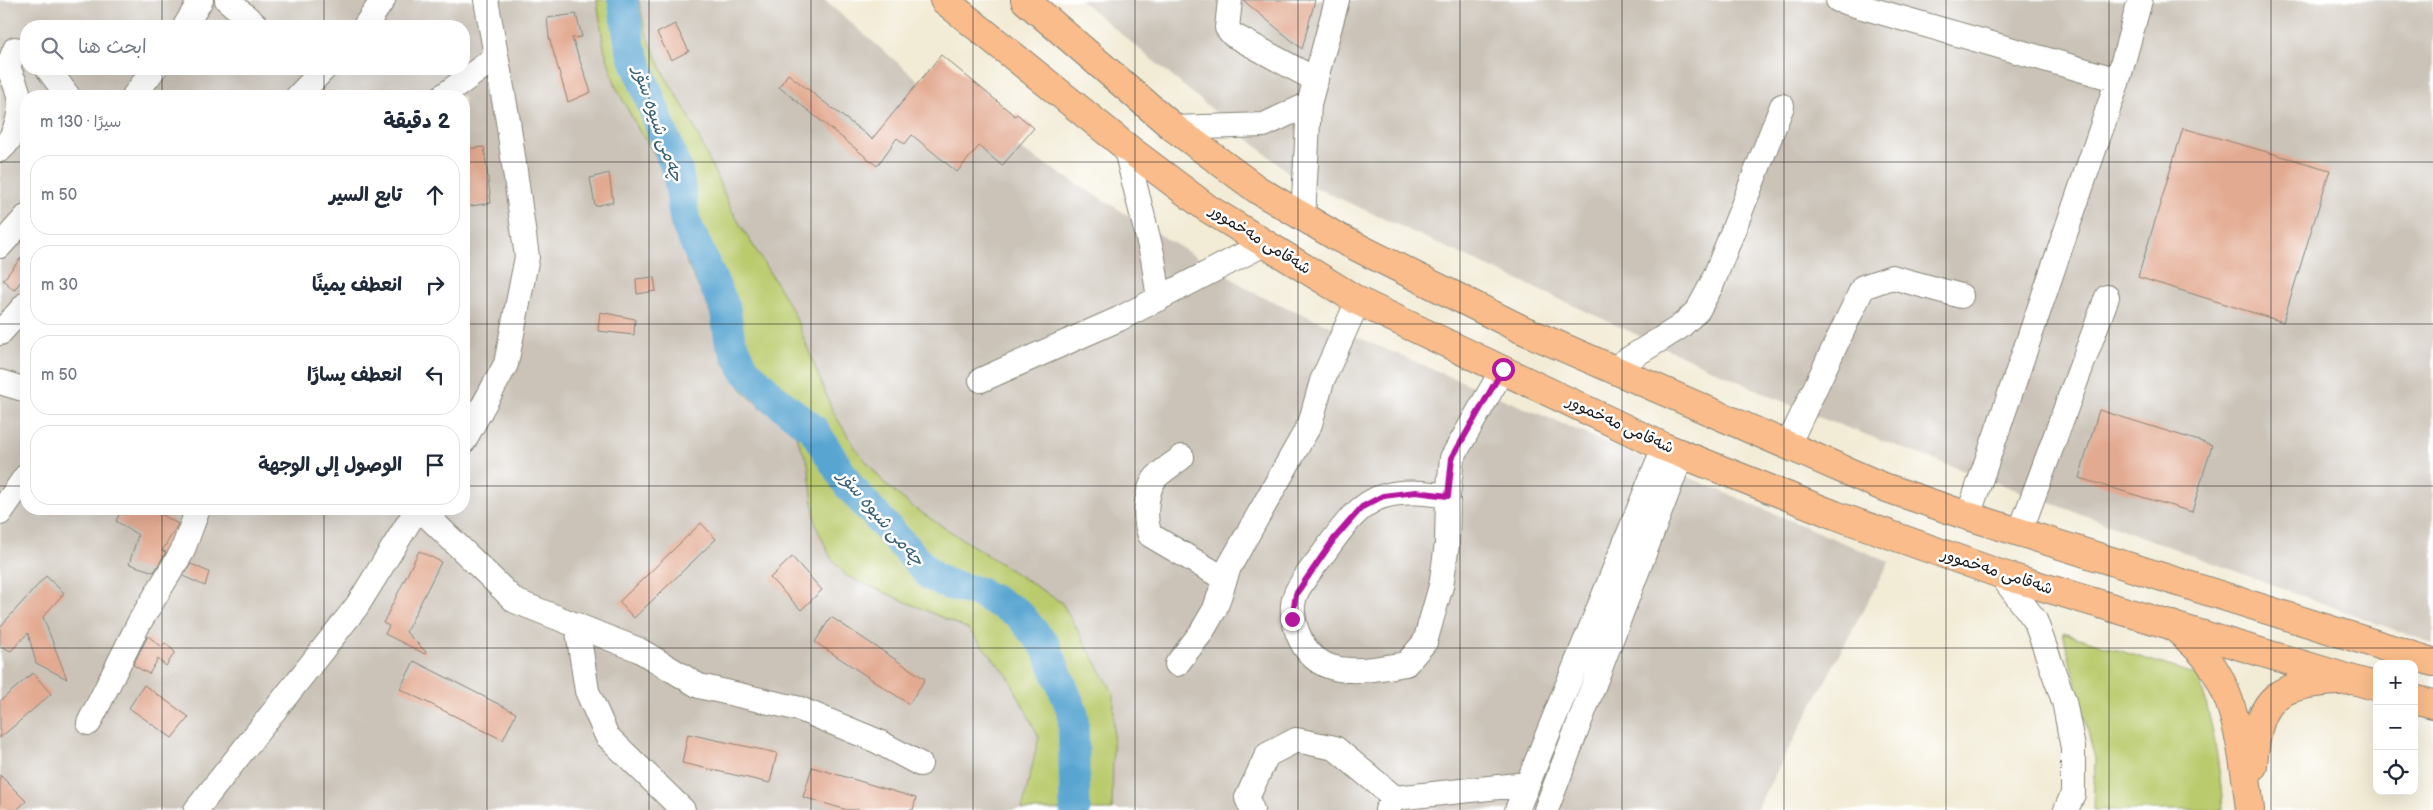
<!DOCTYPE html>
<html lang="ar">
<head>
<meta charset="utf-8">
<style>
  :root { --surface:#fff; --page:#f2f2f3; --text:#1f2937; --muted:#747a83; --line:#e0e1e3 }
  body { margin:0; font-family:"Balsamiq Sans","Playpen Sans Arabic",sans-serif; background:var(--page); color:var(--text); direction:rtl }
  .controls { position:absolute; right:15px; bottom:15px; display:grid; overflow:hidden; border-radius:10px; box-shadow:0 5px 20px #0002 }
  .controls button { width:45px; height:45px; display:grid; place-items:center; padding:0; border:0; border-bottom:1px solid var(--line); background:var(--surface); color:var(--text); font:25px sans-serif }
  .stop { position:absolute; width:15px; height:15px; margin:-11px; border:4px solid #b5179e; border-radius:50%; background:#fff }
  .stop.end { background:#b5179e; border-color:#fff; box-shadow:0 1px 5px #0008 }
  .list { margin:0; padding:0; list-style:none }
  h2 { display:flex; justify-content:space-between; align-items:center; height:65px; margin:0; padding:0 20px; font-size:21px }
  h2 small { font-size:16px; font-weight:400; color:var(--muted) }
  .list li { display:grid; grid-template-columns:32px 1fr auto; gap:15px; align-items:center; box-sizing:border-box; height:80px; margin:0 10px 10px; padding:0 10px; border:1px solid var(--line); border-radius:20px }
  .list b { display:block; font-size:19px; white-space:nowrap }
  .list em { font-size:16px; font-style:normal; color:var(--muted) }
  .icon { flex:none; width:28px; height:28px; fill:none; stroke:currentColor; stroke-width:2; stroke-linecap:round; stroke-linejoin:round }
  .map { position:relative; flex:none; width:2433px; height:810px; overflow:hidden; direction:ltr }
  .search { position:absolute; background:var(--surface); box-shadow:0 5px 20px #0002; left:20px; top:20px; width:450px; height:55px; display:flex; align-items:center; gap:12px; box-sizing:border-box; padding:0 18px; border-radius:20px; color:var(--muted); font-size:19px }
  .panel { position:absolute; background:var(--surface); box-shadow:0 5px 20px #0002; left:20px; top:90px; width:450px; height:425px; border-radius:20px; direction:rtl }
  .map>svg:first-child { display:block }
  .industrial { fill:#cbc3b8; fill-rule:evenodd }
  .green { fill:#bacb6d; stroke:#6b7444 }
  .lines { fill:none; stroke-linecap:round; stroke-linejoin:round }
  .river { stroke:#58a5d1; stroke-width:31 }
  .building { fill:#e3aa92 }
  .minor-casing { stroke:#878478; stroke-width:26 }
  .major-casing { stroke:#878478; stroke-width:30 }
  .highway-casing { stroke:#878478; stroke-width:30 }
  .minor { stroke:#fff; stroke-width:24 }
  .major { stroke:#f9bc8a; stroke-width:28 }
  .highway { stroke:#f9bc8a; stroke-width:28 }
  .route { stroke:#b5179e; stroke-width:6 }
  .grid { fill:none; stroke:#1c1c1c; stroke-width:1; stroke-opacity:0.55 }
  .labels { text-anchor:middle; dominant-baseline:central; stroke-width:5; stroke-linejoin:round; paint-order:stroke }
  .street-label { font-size:16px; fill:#1c1c1c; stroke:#fff }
  .water-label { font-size:18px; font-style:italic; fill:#3a6076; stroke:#fff }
</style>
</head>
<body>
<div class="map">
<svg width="2433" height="810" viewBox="0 0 2433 810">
  <rect width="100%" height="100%" fill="#fff"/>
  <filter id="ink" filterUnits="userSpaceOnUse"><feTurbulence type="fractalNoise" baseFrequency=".02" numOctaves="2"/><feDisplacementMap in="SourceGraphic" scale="10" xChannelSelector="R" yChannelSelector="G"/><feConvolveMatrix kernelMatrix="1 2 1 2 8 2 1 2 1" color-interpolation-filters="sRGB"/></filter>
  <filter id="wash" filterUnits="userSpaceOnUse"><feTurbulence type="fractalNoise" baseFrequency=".0096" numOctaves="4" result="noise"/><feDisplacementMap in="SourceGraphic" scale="20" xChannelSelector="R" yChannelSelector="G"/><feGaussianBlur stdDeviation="1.12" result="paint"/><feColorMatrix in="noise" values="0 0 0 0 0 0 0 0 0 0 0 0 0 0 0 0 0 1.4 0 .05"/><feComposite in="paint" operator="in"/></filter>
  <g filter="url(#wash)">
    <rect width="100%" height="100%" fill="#f2ebd5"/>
    <path class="industrial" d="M 0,0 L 824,0 L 945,103 L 1260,296 L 1889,562 L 1756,810 L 0,810 ZM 26,26 L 464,26 L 464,69 L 26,69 ZM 26,96 L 464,96 L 464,509 L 26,509 Z
      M 1080,0 L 2433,0 L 2433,644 L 1810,414 L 1295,178 Z"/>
    <path class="green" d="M 597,0 L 639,0 L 645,31 L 664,74 L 688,114 L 732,211 L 793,311 L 833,412 L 856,449 L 885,484 L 914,508 L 1062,603 L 1114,694 L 1112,810 L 1022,810 L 1039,737 L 1008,676 L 968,629 L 847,576 L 831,558 L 816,526 L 808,463 L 796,436 L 783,421 L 760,407 L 742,390 L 723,362 L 717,331 L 706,302 L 687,264 L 668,185 L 656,156 L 638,129 L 616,87 L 604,48 Z
      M 2063,633 L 2198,675 C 2213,723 2219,759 2223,810 L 2093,810 L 2095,759 Z"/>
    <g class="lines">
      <path class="river" d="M 623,0 L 630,46 L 678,173 L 685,221 L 725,308 L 730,340 L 745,370 L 777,401 L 814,430 L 849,486 L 931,576 L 947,584 L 978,592 L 1018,613 L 1046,647 L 1073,713 L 1075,810"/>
    </g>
    <g id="blocks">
      <path class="building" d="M 1244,0 L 1315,0 L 1302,49 L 1244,1 Z
        M 576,14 L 582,37 L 572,38 L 591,92 L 568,102 L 549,37 L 547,18 Z
        M 675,24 L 689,51 L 671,60 L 657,33 Z
        M 941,55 L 1015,116 L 1017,114 L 1034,128 L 1002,166 L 979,146 L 957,172 L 912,135 L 905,144 L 897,138 L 877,166 L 779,87 L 788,74 L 872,139 Z
        M 2183,128 L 2330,170 L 2283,322 L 2138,277 Z
        M 484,147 L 491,203 L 464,207 L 464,149 Z
        M 609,173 L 613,202 L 595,206 L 590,178 Z
        M 26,252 L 26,275 L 14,290 L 3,280 Z
        M 654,277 L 656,291 L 637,294 L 636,279 Z
        M 600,312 L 635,319 L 634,335 L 598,331 Z
        M 2099,410 L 2212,445 L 2192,512 L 2079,478 Z
        M 122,509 L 152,509 L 178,524 L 162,551 L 166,552 L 154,572 L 129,564 L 138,535 L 116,521 Z
        M 701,523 L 716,539 L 634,618 L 619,602 Z
        M 419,551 L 441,562 L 406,632 L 426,652 L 425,654 L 385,634 L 389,626 L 383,623 Z
        M 792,557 L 822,590 L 801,610 L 770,578 Z
        M 191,564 L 209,572 L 205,586 L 183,576 Z
        M 46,576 L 64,593 L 43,617 L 67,679 L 36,663 L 28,633 L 11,651 L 0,646 L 0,627 Z
        M 831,617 L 925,679 L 909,704 L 815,642 Z
        M 148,636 L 162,647 L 165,643 L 175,652 L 166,666 L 158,659 L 149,674 L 133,665 Z
        M 414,661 L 516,713 L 503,740 L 400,689 Z
        M 33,673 L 51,694 L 0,738 L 0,701 Z
        M 144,685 L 189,717 L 172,738 L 129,708 Z
        M 688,734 L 777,753 L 770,783 L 682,763 Z
        M 812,767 L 916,798 L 913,810 L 847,810 L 803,797 Z
        M 0,775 L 26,801 L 17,810 L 0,810 Z"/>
    </g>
  </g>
  <g filter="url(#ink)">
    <use href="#blocks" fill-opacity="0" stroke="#878478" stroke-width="1"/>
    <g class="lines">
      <defs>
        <path id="minor" d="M 227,0 L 257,26
          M 1230,0 L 1227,28 L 1233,35 L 1316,80
          M 1838,0 L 2118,80
          M 185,26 L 201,0
          M 365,26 L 383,0
          M 48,69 L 68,96
          M 134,96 L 154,69
          M 298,96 L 324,69
          M 443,96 L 496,57
          M 1174,128 L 1264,125 L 1309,104
          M 1125,146 L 1153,258 L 1159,299
          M 0,150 C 16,137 23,112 18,92 C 16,84 11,75 8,67 L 15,49 L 26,52
          M 1303,218 L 1309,104 L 1337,0
          M 0,246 L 26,217
          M 0,333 L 26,304
          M 1611,370 L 1680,327 L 1698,310 L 1712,284 L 1782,106
          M 981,380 L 1119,319 L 1264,244
          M 0,382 L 26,390
          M 464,441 L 506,364 L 527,257 L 508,121 L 486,0
          M 1788,445 L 1863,287 L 1892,277 L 1961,296
          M 1182,457 C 1174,464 1159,472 1154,480 C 1145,495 1144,520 1150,535 L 1225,579
          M 1448,496 C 1427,493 1405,490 1384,496 C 1359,503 1341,529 1326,550 C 1317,563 1303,578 1296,593 C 1290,607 1293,621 1298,634 C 1317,683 1365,670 1406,664 L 1425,642 L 1441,586 L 1447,544 L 1448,496 L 1452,458 L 1503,369
          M 420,509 L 515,601 L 639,650 L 699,686 L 800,709 L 877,741 L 920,764
          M 0,513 L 26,476
          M 1968,516 L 2118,80 L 2140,0
          M 2020,532 L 2107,297
          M 2000,574 L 2035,620 L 2064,701 L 2073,748 L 2073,794 L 2066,810
          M 577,625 L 587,691 L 607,736 L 683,810
          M 1177,664 L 1201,633 L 1215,609 L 1229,567 L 1310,424 L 1322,381 L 1358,301
          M 89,723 L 139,623 L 182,552 L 198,509
          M 196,810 L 357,606 L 417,509
          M 1252,810 L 1247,798 L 1267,755 L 1296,740 L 1335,748 L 1395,798
          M 1387,810 L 1395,798 L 1527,784
          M 1517,810 L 1664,447
          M 1546,810 L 1682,454"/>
        <path id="major" d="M 2172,625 C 2185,637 2200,648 2210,663 C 2237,700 2245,765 2250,810
          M 2253,766 C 2258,689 2281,684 2352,680"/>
        <path id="highway" d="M 944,0 L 1125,146 L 1207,208 L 1358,301 L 1664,447 L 1835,515 L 2000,574 L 2377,687
          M 1025,0 L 1174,128 L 1258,190 L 1337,237 L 1521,329 L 1881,486 L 1968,516 L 2433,662
          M 2414,699 L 2433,704"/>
      </defs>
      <use href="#minor" class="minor-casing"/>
      <use href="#major" class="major-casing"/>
      <use href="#highway" class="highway-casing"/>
      <use href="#minor" class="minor"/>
      <use href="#major" class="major"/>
      <use href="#highway" class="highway"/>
    </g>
  </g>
  <g class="lines" filter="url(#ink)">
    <path class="route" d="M 1292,619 L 1296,594 L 1334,539 L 1362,507 L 1383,496 L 1416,492 L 1448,496 L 1452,458 L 1503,369"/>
  </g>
  <path class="grid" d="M 162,0 L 162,26M 324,0 L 324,26M 487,0 L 487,810M 649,0 L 649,810M 811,0 L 811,810M 973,0 L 973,810M 1135,0 L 1135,810M 1298,0 L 1298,810M 1460,0 L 1460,810M 1622,0 L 1622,810M 1784,0 L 1784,810M 1946,0 L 1946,810M 2109,0 L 2109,810M 2271,0 L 2271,810M 162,69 L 162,96M 324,69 L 324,96M 0,162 L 26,162M 464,162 L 2433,162M 0,324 L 26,324M 464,324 L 2433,324M 0,486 L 26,486M 464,486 L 2433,486M 162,509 L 162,810M 324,509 L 324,810M 0,648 L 2433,648"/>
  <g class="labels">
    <g class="street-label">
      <text transform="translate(1260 240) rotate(32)">شەقامی مەخموور</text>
      <text transform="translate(1620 425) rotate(25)">شەقامی مەخموور</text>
      <text transform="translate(1997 572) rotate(18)">شەقامی مەخموور</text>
    </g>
    <g class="water-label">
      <text transform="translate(658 124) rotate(71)">چەمی شیوە سۆر</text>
      <text transform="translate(881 518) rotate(49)">چەمی شیوە سۆر</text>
    </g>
  </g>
</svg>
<div class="controls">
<button>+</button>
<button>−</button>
<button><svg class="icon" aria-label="locate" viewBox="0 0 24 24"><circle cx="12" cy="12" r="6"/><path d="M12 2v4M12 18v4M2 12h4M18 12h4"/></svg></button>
</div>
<div class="stop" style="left:1503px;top:369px"></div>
<div class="stop end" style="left:1292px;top:619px"></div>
<div class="search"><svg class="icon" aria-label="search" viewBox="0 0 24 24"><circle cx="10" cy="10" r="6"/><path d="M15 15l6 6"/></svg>ابحث هنا</div>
<section class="panel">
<h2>2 دقيقة<small>سيرًا · 130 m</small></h2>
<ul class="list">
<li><svg class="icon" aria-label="ahead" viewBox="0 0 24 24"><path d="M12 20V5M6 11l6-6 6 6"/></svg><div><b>تابع السير</b></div><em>50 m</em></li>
<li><svg class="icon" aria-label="right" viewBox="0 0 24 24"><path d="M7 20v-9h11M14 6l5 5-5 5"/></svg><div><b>انعطف يمينًا</b></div><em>30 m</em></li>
<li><svg class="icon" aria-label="left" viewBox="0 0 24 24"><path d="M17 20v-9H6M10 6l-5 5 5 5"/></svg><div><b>انعطف يسارًا</b></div><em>50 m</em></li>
<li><svg class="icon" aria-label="arrive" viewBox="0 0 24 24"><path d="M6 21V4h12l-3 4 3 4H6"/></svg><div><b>الوصول إلى الوجهة</b></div></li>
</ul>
</section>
</div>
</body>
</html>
